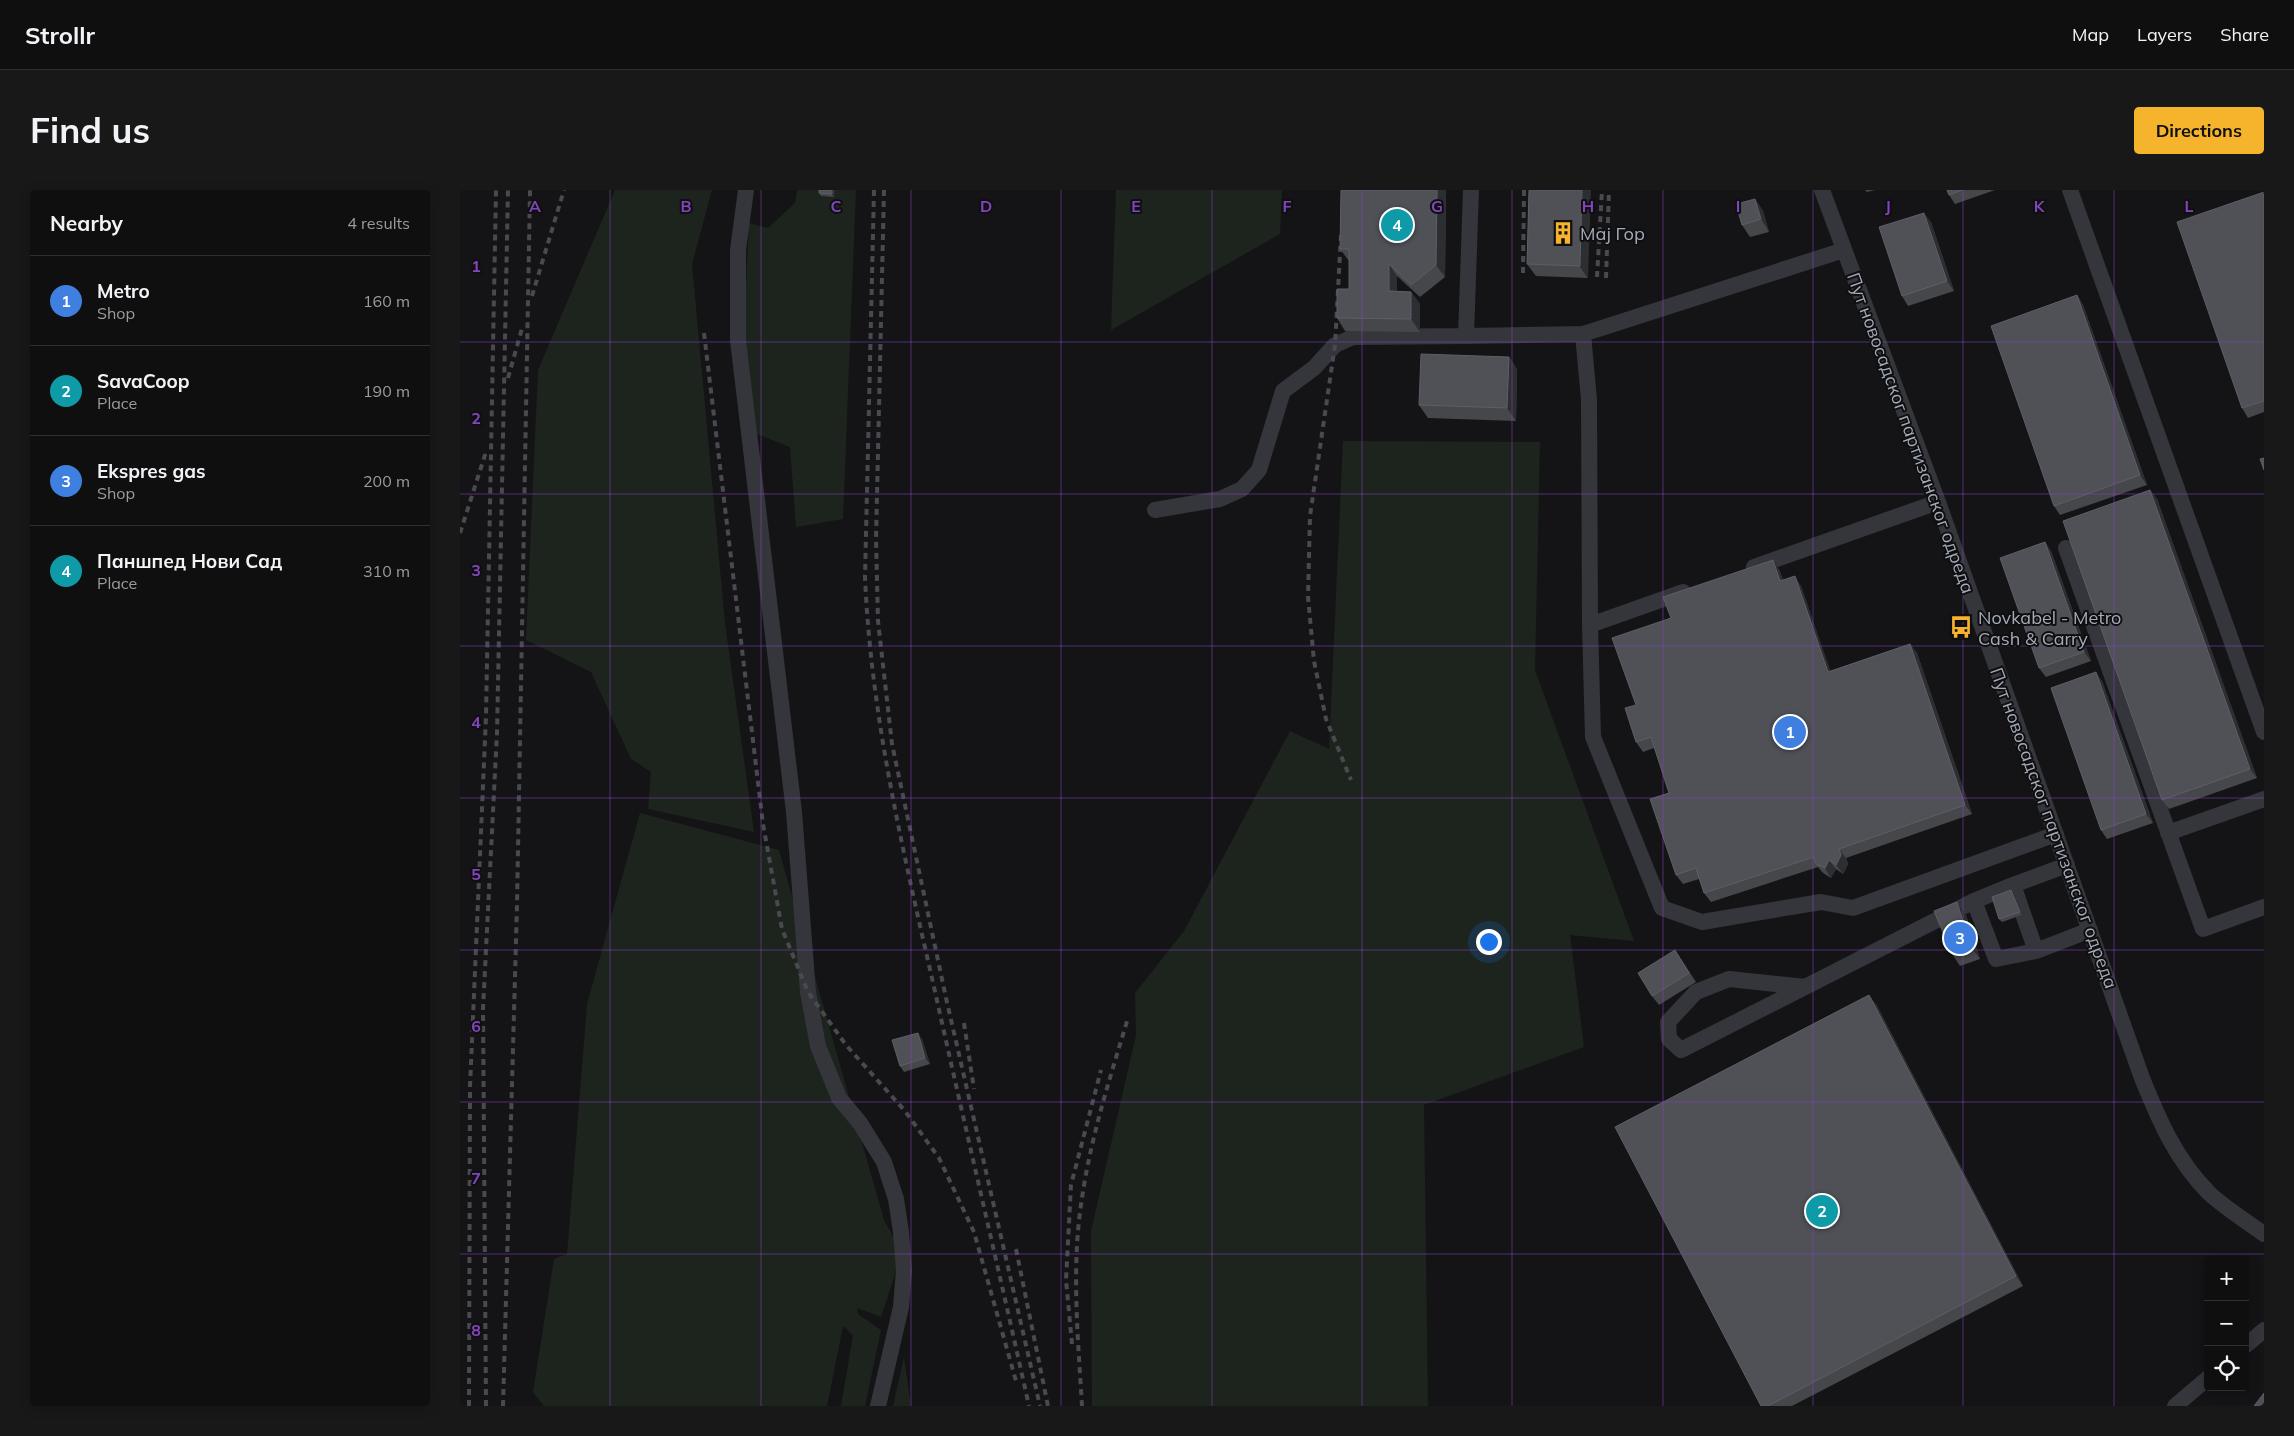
<!DOCTYPE html>
<html lang="en">
<head>
<meta charset="utf-8">
<style>
  :root { --surface:#0f0f10; --page:#181819; --text:#f1f3f6; --muted:#9b9c9f; --line:#2f2f30; --accent:#f6b32c }
  body { margin:0; font-family:Mulish,sans-serif; background:var(--page); color:var(--text) }
  .controls { position:absolute; right:15px; bottom:15px; display:grid; overflow:hidden; border-radius:5px; box-shadow:0 2px 12px #0003 }
  .controls button { width:45px; height:45px; display:grid; place-items:center; padding:0; border:0; border-bottom:1px solid var(--line); background:var(--surface); color:var(--text); font:25px sans-serif }
  .you { position:absolute; left:1028px; top:751px; width:18px; height:18px; margin:-12px; border:4px solid #fff; border-radius:50%; background:#1a73e8; box-shadow:0 0 0 8px #1a73e833 }
  .badge { display:grid; place-items:center; width:32px; height:32px; border-radius:50%; background:var(--accent); color:#fff; font-size:16px; font-weight:700 }
  .pin { position:absolute; translate:-50% -50%; border:2px solid #fff; box-shadow:0 1px 5px #0006 }
  .list { margin:0; padding:0; list-style:none }
  h2 { display:flex; justify-content:space-between; align-items:center; height:65px; margin:0; padding:0 20px; font-size:21px }
  h2 small { font-size:16px; font-weight:400; color:var(--muted) }
  .list li { display:grid; grid-template-columns:32px 1fr auto; gap:15px; align-items:center; box-sizing:border-box; height:90px; padding:0 20px; border-top:1px solid var(--line) }
  .list b { display:block; font-size:19px; white-space:nowrap }
  .list p { margin:0; font-size:16px; white-space:nowrap; color:var(--muted) }
  .list em { font-size:16px; font-style:normal; color:var(--muted) }
  .icon { flex:none; width:28px; height:28px; fill:none; stroke:currentColor; stroke-width:2; stroke-linecap:round; stroke-linejoin:round }
  .map { position:relative; flex:none; width:1804px; height:1216px; overflow:hidden; border-radius:5px }
  header { display:flex; align-items:center; gap:30px; box-sizing:border-box; height:70px; padding:0 25px; background:var(--surface); border-bottom:1px solid var(--line) }
  header strong { font-size:24px }
  nav { display:flex; gap:28px; margin-inline-start:auto; font-size:18px }
  .intro { display:flex; align-items:center; justify-content:space-between; box-sizing:border-box; height:120px; padding:0 30px }
  h1 { margin:0; font-size:35px }
  .button { padding:12px 22px; border-radius:5px; background:var(--accent); color:#111; font-size:18px; font-weight:700 }
  main { display:flex; gap:30px; padding:0 30px }
  aside { flex:1; background:var(--surface); border-radius:5px; box-shadow:0 2px 12px #0003 }
  .map>svg:first-child { display:block }
  .green { fill:#1c241d }
  .lines { fill:none; stroke-linecap:round; stroke-linejoin:round }
  .minor { stroke:#35363b; stroke-width:16 }
  .rail { stroke:#484a50; stroke-width:4; stroke-dasharray:6 5; stroke-linecap:butt }
  .wall { fill:#45474b }
  .shaded-wall { fill:#2d2e31 }
  .building { fill:#505157; stroke:#5d5f66 }
  .grid { fill:none; stroke:#8345bd; stroke-width:1; stroke-opacity:0.55 }
  .labels { text-anchor:middle; dominant-baseline:central; stroke-width:4; stroke-linejoin:round; paint-order:stroke }
  .poi-label { font-size:18px; fill:#a5abb6; stroke:#0f0f11; text-anchor:start }
  .street-label { font-size:18px; fill:#a5abb6; stroke:#0f0f11 }
  .grid-label { font-size:16px; text-anchor:middle; font-weight:bold; fill:#8345bd; stroke:#0f0f11; stroke-width:4; stroke-linejoin:round; paint-order:stroke }
</style>
</head>
<body>
<header>
<strong>Strollr</strong>
<nav><a>Map</a><a>Layers</a><a>Share</a></nav>
</header>
<div class="intro"><h1>Find us</h1><a class="button">Directions</a></div>
<main>
<aside>
<h2>Nearby<small>4 results</small></h2>
<ul class="list">
<li><span class="badge" style="background:#3f7fe0">1</span><div><b>Metro</b><p>Shop</p></div><em>160 m</em></li>
<li><span class="badge" style="background:#0f9aa8">2</span><div><b>SavaCoop</b><p>Place</p></div><em>190 m</em></li>
<li><span class="badge" style="background:#3f7fe0">3</span><div><b>Ekspres gas</b><p>Shop</p></div><em>200 m</em></li>
<li><span class="badge" style="background:#0f9aa8">4</span><div><b>Паншпед Нови Сад</b><p>Place</p></div><em>310 m</em></li>
</ul>
</aside>
<div class="map">
<svg width="1804" height="1216" viewBox="0 0 1804 1216">
  <rect width="100%" height="100%" fill="#141416"/>
  <path class="green" d="M 155,0 L 252,0 L 232,74 L 265,433 L 294,642 L 188,619 L 191,582 L 171,569 L 131,482 L 66,450 L 78,180 Z
    M 337,0 L 396,0 L 383,329 L 336,337 L 330,257 L 297,244 L 284,137 L 289,33 L 308,38 L 335,13 Z
    M 656,0 L 822,0 L 820,44 L 651,140 Z
    M 883,251 L 1080,252 L 1075,480 L 1174,751 L 1110,745 L 1124,857 L 964,915 L 968,1216 L 632,1216 L 631,1041 L 676,845 L 675,803 L 724,741 L 830,541 L 869,559 Z
    M 180,623 L 319,660 L 424,1030 L 442,1063 L 421,1127 L 397,1118 L 398,1124 L 421,1140 L 405,1216 L 381,1216 L 393,1145 L 383,1136 L 367,1216 L 84,1216 L 73,1202 L 94,1069 L 107,1064 L 127,814 Z
    M 444,1167 L 451,1216 L 433,1216 Z"/>
  <g class="lines">
    <path class="minor" d="M 286,0 L 278,60 L 278,150 L 334,622 L 348,802 L 358,856 L 379,908 L 400,933 L 424,972 L 436,1009 L 441,1042 L 444,1080 L 441,1117 L 418,1216
      M 1011,0 L 1006,146 L 1123,144
      M 1362,0 L 1478,312 L 1682,888 C 1699,930 1716,970 1749,1003 C 1765,1018 1786,1031 1804,1044
      M 1610,0 L 1804,542
      M 695,320 L 760,309 L 782,299 L 799,280 L 823,201 L 854,178 L 875,155 L 893,147 L 1006,146
      M 1606,358 L 1743,739 L 1804,717
      M 1294,377 L 1478,312
      M 1223,402 L 1130,435 L 1129,210 L 1123,144 L 1384,60
      M 1130,435 L 1133,547 L 1202,718 L 1242,732 L 1361,712 L 1393,718 L 1596,644
      M 1708,643 L 1804,609
      M 1607,675 L 1553,695 L 1576,761 L 1630,740
      M 1514,711 L 1536,769 L 1576,761
      M 1345,797 L 1269,789 L 1236,802 L 1208,832 L 1209,849 L 1221,860 L 1514,711 L 1553,695
      M 1785,1156 L 1804,1140
      M 1715,1216 L 1748,1188"/>
    <path class="rail" d="M 414,0 L 405,387 C 411,527 443,661 474,797 C 505,937 538,1076 569,1216
      M 424,0 L 416,349 L 418,431 L 432,554 L 486,808 L 580,1216
      M 881,45 L 875,155 L 850,326 L 848,407 L 854,471 L 866,529 L 891,590
      M 1063,83 L 1064,0
      M 1137,87 L 1142,0
      M 1146,88 L 1149,0
      M 72,106 L 104,0
      M 244,143 L 303,634 L 322,739 L 348,802 L 386,855 L 445,921 L 479,968 L 514,1042 L 556,1191
      M 48,188 L 63,135
      M 0,343 L 26,262
      M 504,833 L 514,899
      M 556,1059 L 588,1216
      M 612,1154 L 606,1090 L 611,995 L 641,880
      M 9,1216 L 10,897 L 26,526 L 36,0
      M 26,1216 L 23,819 L 37,543 L 48,0
      M 43,1216 L 57,715 L 70,0
      M 622,1216 C 618,1147 611,1077 622,1008 C 631,946 650,888 668,828"/>
  </g>
  <path class="wall" d="M 375,0 L 374,7 L 361,6 L 359,3 Z
    M 881,0 L 986,0 L 985,87 L 960,107 L 937,86 L 937,101 L 951,102 L 960,114 L 960,142 L 885,141 L 877,128 L 889,99 L 889,71 L 880,59 Z
    M 1069,0 L 1128,88 L 1076,86 L 1067,74 Z
    M 1405,0 L 1415,0 L 1407,2 Z
    M 1487,0 L 1535,0 L 1495,14 L 1489,5 Z
    M 1804,2 L 1804,222 L 1788,228 L 1782,218 Z
    M 1295,9 L 1303,21 L 1309,42 L 1290,47 L 1282,35 Z
    M 1471,32 L 1494,101 L 1448,116 L 1442,106 Z
    M 1617,105 L 1623,115 L 1687,295 L 1600,325 L 1594,316 Z
    M 1049,167 L 1057,179 L 1056,231 L 968,228 L 959,215 Z
    M 1690,300 L 1697,309 L 1797,588 L 1709,619 L 1702,610 Z
    M 1585,352 L 1591,361 L 1631,471 L 1586,487 L 1579,478 Z
    M 1319,379 L 1323,390 L 1341,396 L 1370,481 L 1450,454 L 1457,463 L 1512,624 L 1386,668 L 1388,674 L 1383,684 L 1376,679 L 1371,688 L 1363,683 L 1358,677 L 1251,712 L 1244,703 L 1239,689 L 1223,694 L 1216,685 L 1209,603 L 1194,558 L 1183,562 L 1176,552 L 1176,515 Z
    M 1642,491 L 1693,633 L 1647,649 L 1641,640 Z
    M 1551,700 L 1554,703 L 1562,725 L 1542,732 L 1539,729 Z
    M 1506,725 L 1520,769 L 1500,776 L 1492,764 Z
    M 1221,769 L 1236,792 L 1199,815 L 1192,806 Z
    M 1416,814 L 1563,1096 L 1332,1216 L 1301,1216 Z
    M 462,849 L 470,874 L 444,882 L 440,876 Z"/>
  <path class="shaded-wall" d="M 372,0 L 375,0 L 374,7 L 372,4 Z
    M 977,0 L 986,0 L 985,87 L 976,75 Z
    M 1122,0 L 1131,0 L 1128,88 L 1120,76 Z
    M 1295,9 L 1303,21 L 1309,42 L 1301,29 Z
    M 1464,23 L 1471,32 L 1494,101 L 1487,91 Z
    M 929,74 L 937,86 L 937,114 L 929,101 Z
    M 951,102 L 960,114 L 960,142 L 951,129 Z
    M 1617,105 L 1623,115 L 1687,295 L 1680,285 Z
    M 1049,167 L 1057,179 L 1056,231 L 1047,218 Z
    M 1690,300 L 1697,309 L 1797,588 L 1790,579 Z
    M 1585,352 L 1591,361 L 1631,471 L 1624,462 Z
    M 1313,370 L 1319,379 L 1326,401 L 1320,391 Z
    M 1335,386 L 1341,396 L 1374,491 L 1368,482 Z
    M 1450,454 L 1457,463 L 1512,624 L 1505,615 Z
    M 1636,482 L 1642,491 L 1693,633 L 1686,624 Z
    M 1379,659 L 1386,668 L 1388,674 L 1383,684 L 1376,675 Z
    M 1369,670 L 1376,679 L 1371,688 L 1365,678 Z
    M 1551,700 L 1554,703 L 1562,725 L 1560,722 Z
    M 1497,712 L 1506,725 L 1520,769 L 1511,757 Z
    M 1409,805 L 1416,814 L 1563,1096 L 1556,1086 Z
    M 458,843 L 462,849 L 470,874 L 465,868 Z"/>
  <path class="building" d="M 359,0 L 372,0 L 372,4 L 359,3 Z
    M 881,0 L 977,0 L 976,75 L 951,95 L 929,74 L 929,101 L 951,102 L 951,129 L 877,128 L 877,99 L 889,99 L 889,59 L 880,59 Z
    M 1069,0 L 1122,0 L 1120,76 L 1067,74 Z
    M 1487,0 L 1502,0 L 1489,5 Z
    M 1804,2 L 1804,211 L 1782,218 L 1717,32 Z
    M 1295,9 L 1301,29 L 1282,35 L 1276,14 Z
    M 1464,23 L 1487,91 L 1442,106 L 1419,37 Z
    M 1617,105 L 1680,285 L 1594,316 L 1531,136 Z
    M 961,164 L 1049,167 L 1047,218 L 959,215 Z
    M 1804,268 L 1804,280 L 1800,269 Z
    M 1690,300 L 1790,579 L 1702,610 L 1603,331 Z
    M 1585,352 L 1624,462 L 1579,478 L 1540,368 Z
    M 1313,370 L 1320,391 L 1335,386 L 1368,482 L 1450,454 L 1505,615 L 1379,659 L 1381,665 L 1376,675 L 1369,670 L 1365,678 L 1356,674 L 1354,667 L 1244,703 L 1236,678 L 1216,685 L 1190,609 L 1209,603 L 1191,547 L 1176,552 L 1165,518 L 1176,515 L 1152,448 L 1211,428 L 1203,407 Z
    M 1636,482 L 1686,624 L 1641,640 L 1591,498 Z
    M 1551,700 L 1560,722 L 1539,729 L 1532,707 Z
    M 1497,712 L 1511,757 L 1492,764 L 1474,721 Z
    M 1215,760 L 1229,783 L 1192,806 L 1178,783 Z
    M 1409,805 L 1556,1086 L 1308,1216 L 1301,1216 L 1155,937 Z
    M 458,843 L 465,868 L 440,876 L 432,850 Z
    M 1804,1203 L 1804,1216 L 1794,1216 Z"/>
  <path class="grid" d="M 150,0 L 150,1216M 301,0 L 301,1216M 451,0 L 451,1216M 601,0 L 601,1216M 752,0 L 752,1216M 902,0 L 902,1216M 1052,0 L 1052,1216M 1203,0 L 1203,1216M 1353,0 L 1353,1216M 1503,0 L 1503,1216M 1654,0 L 1654,1216M 0,152 L 1804,152M 0,304 L 1804,304M 0,456 L 1804,456M 0,608 L 1804,608M 0,760 L 1804,760M 0,912 L 1804,912M 0,1064 L 1804,1064"/>
  <defs>
    <symbol id="building-bare" viewBox="-9 -9 18 18"><path d="M-4-6H4V6H1V3H-1V6H-4ZM-2.5-4.3h1.7v1.8h-1.7ZM.8-4.3h1.7v1.8H.8ZM-2.5-1h1.7V.8h-1.7ZM.8-1h1.7V.8H.8Z" fill="#f6b32c" stroke="#0f0f11" stroke-width="2.5" paint-order="stroke"/></symbol>
    <symbol id="bus-bare" viewBox="-9 -9 18 18"><path d="M-5-6H5V4H4V6H2V4H-2V6H-4V4H-5ZM-3.5-4V0h7V-4ZM-3.5 1.2v1.5H-2V1.2ZM2 1.2v1.5H3.5V1.2Z" fill="#f6b32c" stroke="#0f0f11" stroke-width="2.5" paint-order="stroke"/></symbol>
  </defs>
  <g fill-rule="evenodd">
    <use href="#building-bare" x="1087" y="27" width="32" height="32"/>
    <use href="#bus-bare" x="1485" y="421" width="32" height="32"/>
  </g>
  <g class="labels">
    <g class="poi-label">
      <text x="1120" y="43">Мај Гор</text>
      <text x="1518" y="427">Novkabel - Metro<tspan x="1518" dy="21">Cash &amp; Carry</tspan></text>
    </g>
    <g class="street-label">
      <text transform="translate(1451 243) rotate(70)">Пут новосадског партизанског одреда</text>
      <text transform="translate(1594 638) rotate(70)">Пут новосадског партизанског одреда</text>
    </g>
  </g>
  <g class="grid-label">
    <text x="75" y="22">A</text>
    <text x="226" y="22">B</text>
    <text x="376" y="22">C</text>
    <text x="526" y="22">D</text>
    <text x="676" y="22">E</text>
    <text x="827" y="22">F</text>
    <text x="977" y="22">G</text>
    <text x="1128" y="22">H</text>
    <text x="1278" y="22">I</text>
    <text x="1428" y="22">J</text>
    <text x="1579" y="22">K</text>
    <text x="1729" y="22">L</text>
    <text x="16" y="82">1</text>
    <text x="16" y="234">2</text>
    <text x="16" y="386">3</text>
    <text x="16" y="538">4</text>
    <text x="16" y="690">5</text>
    <text x="16" y="842">6</text>
    <text x="16" y="994">7</text>
    <text x="16" y="1146">8</text>
  </g>
</svg>
<div class="controls">
<button>+</button>
<button>−</button>
<button><svg class="icon" aria-label="locate" viewBox="0 0 24 24"><circle cx="12" cy="12" r="6"/><path d="M12 2v4M12 18v4M2 12h4M18 12h4"/></svg></button>
</div>
<div class="you"></div>
<div class="pin badge" style="left:1330px;top:542px;background:#3f7fe0">1</div>
<div class="pin badge" style="left:1362px;top:1021px;background:#0f9aa8">2</div>
<div class="pin badge" style="left:1500px;top:748px;background:#3f7fe0">3</div>
<div class="pin badge" style="left:937px;top:35px;background:#0f9aa8">4</div>
</div>
</main>
</body>
</html>
